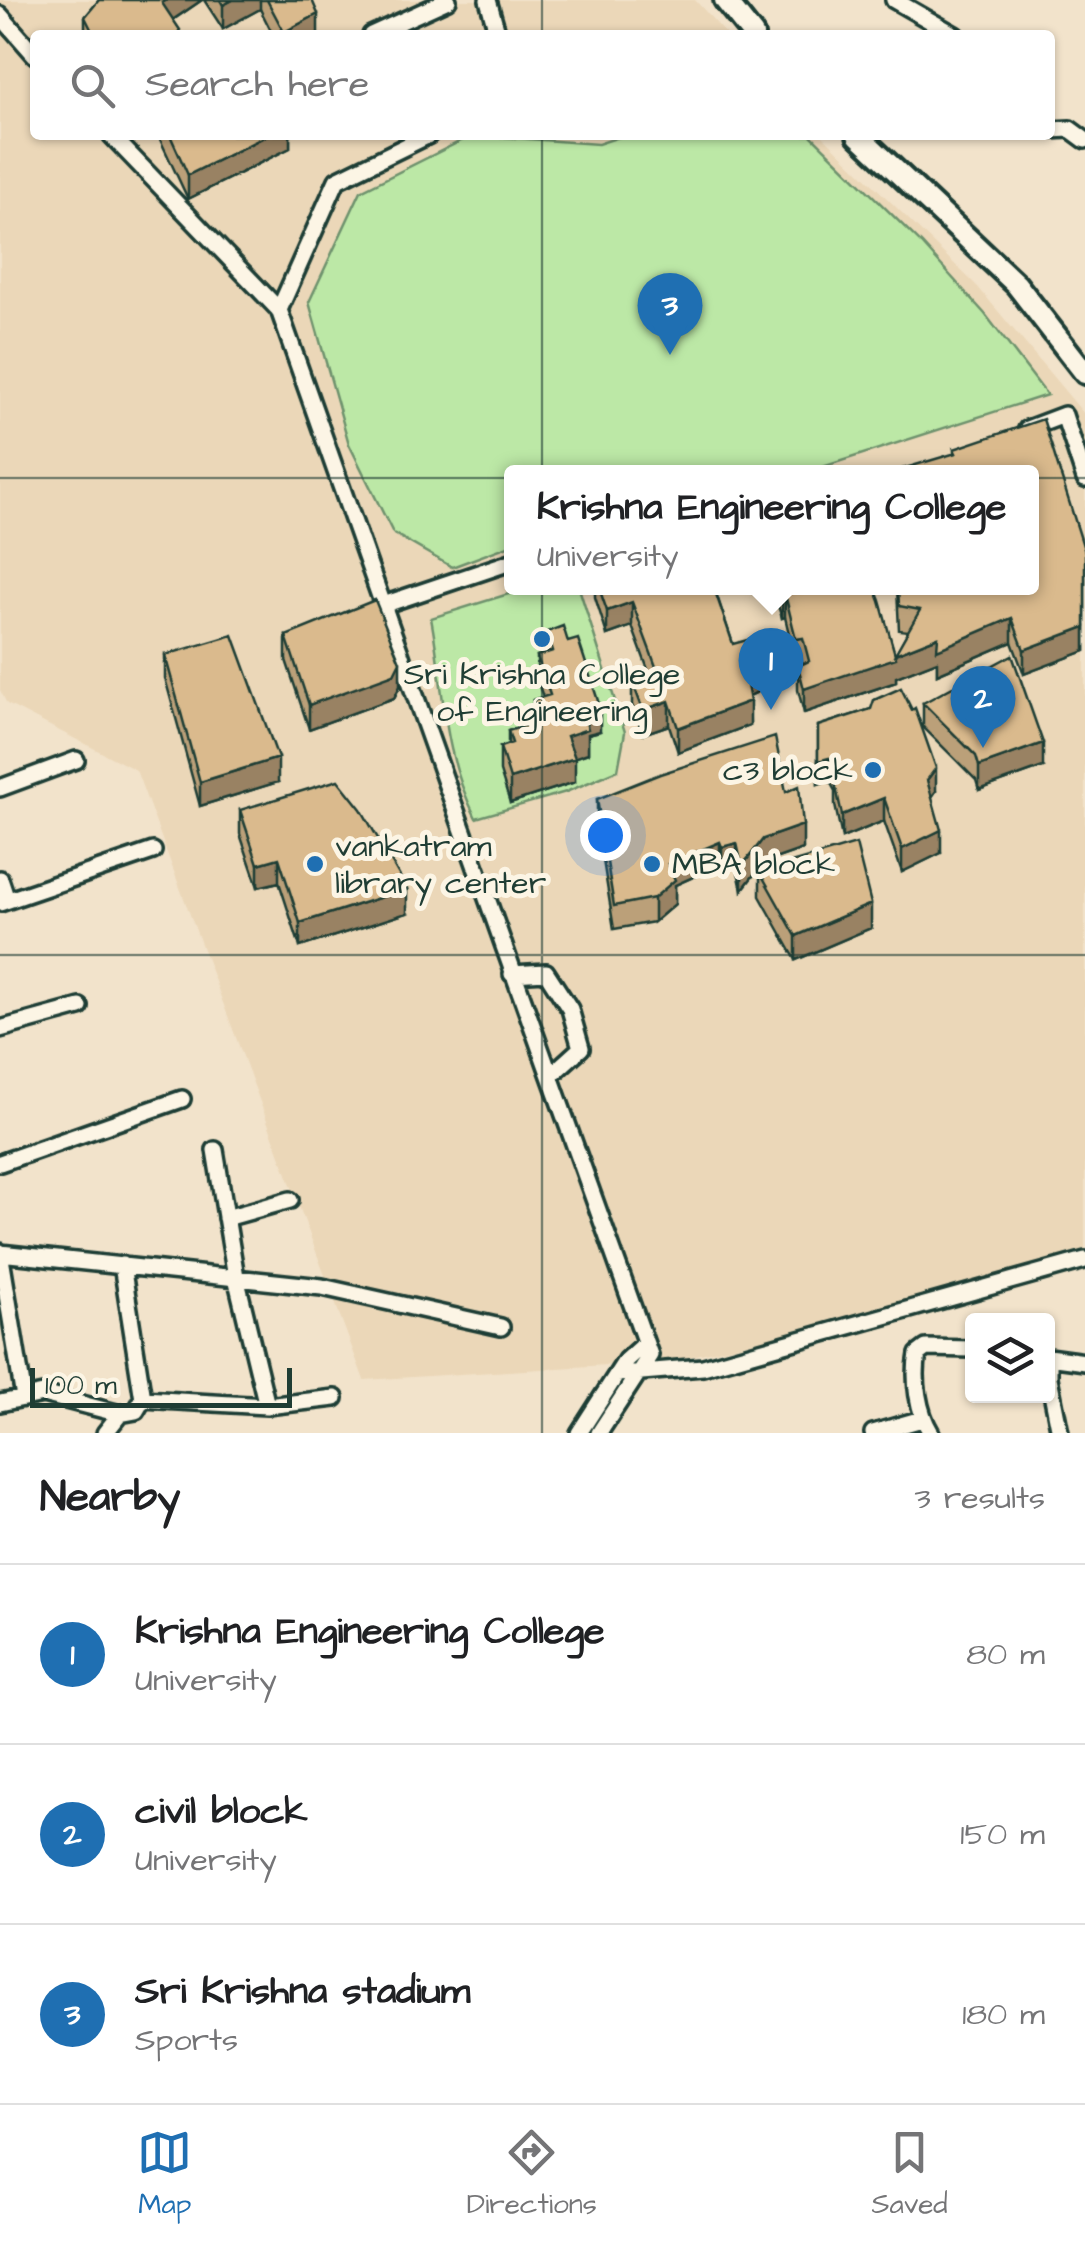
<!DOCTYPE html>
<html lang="en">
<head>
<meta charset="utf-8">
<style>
  :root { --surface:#fff; --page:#f6f6f6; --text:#202124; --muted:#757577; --line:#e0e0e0; --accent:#1f6fb2 }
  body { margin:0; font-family:"Architects Daughter",sans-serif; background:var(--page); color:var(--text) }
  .controls { position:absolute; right:30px; bottom:30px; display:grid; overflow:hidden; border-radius:10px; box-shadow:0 2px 8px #0004 }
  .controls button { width:90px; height:90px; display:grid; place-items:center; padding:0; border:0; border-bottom:2px solid var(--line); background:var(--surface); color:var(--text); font:50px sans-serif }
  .scale { position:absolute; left:30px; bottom:25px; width:262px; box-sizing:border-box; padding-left:10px; border:5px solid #1f3d34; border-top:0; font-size:28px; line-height:35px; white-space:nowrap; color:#1f3d34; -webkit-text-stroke:8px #fcf5e5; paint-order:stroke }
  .you { position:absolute; left:605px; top:835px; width:35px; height:35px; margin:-25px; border:8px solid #fff; border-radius:50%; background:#1a73e8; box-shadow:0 0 0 15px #1a73e833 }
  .badge { display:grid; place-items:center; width:65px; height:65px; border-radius:50%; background:var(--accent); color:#fff; font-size:32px; font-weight:700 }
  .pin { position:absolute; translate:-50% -82px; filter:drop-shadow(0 2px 5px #0008) }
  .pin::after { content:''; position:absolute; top:52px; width:35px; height:30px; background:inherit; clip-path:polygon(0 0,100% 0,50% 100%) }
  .popup { position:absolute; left:504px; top:465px; width:535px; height:130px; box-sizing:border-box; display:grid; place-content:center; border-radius:10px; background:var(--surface); filter:drop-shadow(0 2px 8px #0005); font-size:32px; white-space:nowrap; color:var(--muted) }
  .popup b { font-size:38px; color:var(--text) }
  .popup::after { content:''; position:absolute; left:50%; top:100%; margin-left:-20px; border:20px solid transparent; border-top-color:var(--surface) }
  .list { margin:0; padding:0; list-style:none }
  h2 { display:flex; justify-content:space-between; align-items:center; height:130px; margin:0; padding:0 40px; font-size:42px }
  h2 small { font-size:32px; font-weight:400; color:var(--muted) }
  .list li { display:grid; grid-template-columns:65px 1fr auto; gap:30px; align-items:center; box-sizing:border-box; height:180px; padding:0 40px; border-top:2px solid var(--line) }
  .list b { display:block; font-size:38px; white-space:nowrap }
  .list p { margin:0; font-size:32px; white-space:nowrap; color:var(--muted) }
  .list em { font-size:32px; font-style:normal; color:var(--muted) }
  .icon { flex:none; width:55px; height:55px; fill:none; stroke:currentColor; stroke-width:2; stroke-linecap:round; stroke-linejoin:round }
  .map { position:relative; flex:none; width:1085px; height:1433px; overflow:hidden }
  .search { position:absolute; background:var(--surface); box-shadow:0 2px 8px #0004; left:30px; right:30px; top:30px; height:110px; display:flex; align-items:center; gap:25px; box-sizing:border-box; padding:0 35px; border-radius:10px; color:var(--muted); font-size:38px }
  .sheet { height:670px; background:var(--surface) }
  nav { display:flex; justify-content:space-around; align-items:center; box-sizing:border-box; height:140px; border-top:2px solid var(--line); background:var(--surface); font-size:28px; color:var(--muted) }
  nav a { display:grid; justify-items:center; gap:5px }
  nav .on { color:var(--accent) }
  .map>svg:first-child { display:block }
  .built { fill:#ebd7b8; fill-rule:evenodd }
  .green { fill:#bce8a6; stroke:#6e926d; stroke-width:2.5 }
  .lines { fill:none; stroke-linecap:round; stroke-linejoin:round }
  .minor-casing { stroke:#1f3d34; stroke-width:22 }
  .tertiary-casing { stroke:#1f3d34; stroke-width:28 }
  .minor { stroke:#fcf5e5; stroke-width:15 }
  .tertiary { stroke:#fcf5e5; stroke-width:20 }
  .wall { fill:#bba079; stroke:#1f3d34; stroke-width:2.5 }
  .shaded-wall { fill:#998263; stroke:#1f3d34; stroke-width:2.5 }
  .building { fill:#daba8d; stroke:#1f3d34; stroke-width:2.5 }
  .grid { fill:none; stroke:#1f3d34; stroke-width:2.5; stroke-opacity:0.55 }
  .poi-dot { fill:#1f6fb2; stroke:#fcf5e5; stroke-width:4 }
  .labels { text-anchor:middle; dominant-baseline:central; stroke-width:10; stroke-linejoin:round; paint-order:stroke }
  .poi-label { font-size:32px; fill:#1f3d34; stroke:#fcf5e5; text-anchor:start }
</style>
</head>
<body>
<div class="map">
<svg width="1085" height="1433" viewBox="0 0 1085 1433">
  <rect width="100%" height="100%" fill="#f2e3cb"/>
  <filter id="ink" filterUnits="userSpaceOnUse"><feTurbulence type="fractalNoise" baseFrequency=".01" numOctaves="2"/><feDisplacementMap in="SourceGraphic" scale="20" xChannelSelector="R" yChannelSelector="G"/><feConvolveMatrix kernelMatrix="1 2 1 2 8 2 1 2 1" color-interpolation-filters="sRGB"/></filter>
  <g filter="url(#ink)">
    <path class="built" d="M 0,0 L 695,0 L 727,35 L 35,35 L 35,135 L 822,135 L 977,286 L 1085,415 L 1085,1256 L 955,1295 L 671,1361 L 364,1380 L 136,770 L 7,704 L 0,690 ZM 511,472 L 1031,472 L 1031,588 L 511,588 Z"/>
    <path class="green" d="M 473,135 L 598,144 L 625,135 L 811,135 L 922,244 L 985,314 L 1047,395 L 807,472 L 511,472 L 511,545 L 452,567 L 393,533 L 349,444 L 309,302 L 361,191 Z
      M 528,588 L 579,588 L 625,732 L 618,770 L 566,792 L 476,818 C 441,750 445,691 431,618 Z"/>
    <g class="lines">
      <defs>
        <path id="minor" d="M 488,0 L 498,35
          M 894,0 L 955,35
          M 0,15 L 35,55
          M 371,35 L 448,0
          M 1050,130 L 1070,129 L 1085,140
          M 111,135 L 279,310
          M 429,135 L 337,180 L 279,310 L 383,605 L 511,562
          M 1027,429 L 1064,415 L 1085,479
          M 383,605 L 550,1076 L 581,1048 L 570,1009 L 546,972 L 512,974
          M 0,788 L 76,760
          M 0,879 L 7,900
          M 0,903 L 153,851
          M 0,1029 L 80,1007
          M 550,1076 L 650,1355 L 599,1433
          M 215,1150 L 236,1277 L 267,1406
          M 0,1163 L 182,1099
          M 226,1218 L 290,1200
          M 0,1252 L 24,1398
          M 0,1253 L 322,1287 L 501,1327
          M 1048,1357 L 1085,1362
          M 1049,1357 L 1049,1378 L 1060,1433
          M 617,1374 L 703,1367 L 1085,1260
          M 143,1399 L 267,1406 L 335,1398
          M 0,1403 L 43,1394 L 120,1414 L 136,1411 L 143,1399 L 122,1265
          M 105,1433 L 120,1414
          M 579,1433 L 626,1360 L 645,1343
          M 873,1433 L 922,1419
          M 931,1433 C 918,1412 913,1379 918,1354 L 926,1348 L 972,1349"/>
        <path id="tertiary" d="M 725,0 L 753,35
          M 858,135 L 1016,284 L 1085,373"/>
      </defs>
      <use href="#minor" class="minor-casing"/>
      <use href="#tertiary" class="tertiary-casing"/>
      <use href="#minor" class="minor"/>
      <use href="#tertiary" class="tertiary"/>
    </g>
    <path class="wall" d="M 99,0 L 202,0 L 173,20 L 180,35 L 85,35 L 85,17 Z
      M 204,0 L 312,0 L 318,35 L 273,35 L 260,9 L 223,29 Z
      M 158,135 L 290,135 L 290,148 L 188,199 Z
      M 954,449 L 1085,552 L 1085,651 L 1024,674 L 1012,642 L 937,674 L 937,661 L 896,677 L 896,682 L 804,713 L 798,690 L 798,666 L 804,663 L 803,662 L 796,663 L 785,617 L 782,618 L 772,588 L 875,588 L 895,655 L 908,631 L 899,630 L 897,588 L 1031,588 L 954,453 Z
      M 595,588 L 722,588 L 715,590 L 733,644 L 768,687 L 749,696 L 750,725 L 678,752 L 669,725 L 643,734 L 632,705 L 632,681 L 650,675 L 632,626 L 607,635 L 595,597 Z
      M 547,632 L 600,731 L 588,734 L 588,753 L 574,758 L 575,782 L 510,803 L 500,771 L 500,747 L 508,744 L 508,731 L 533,723 L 533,700 L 543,697 L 537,680 L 537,656 L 547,653 Z
      M 286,636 L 400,686 L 394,698 L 309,729 L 286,660 Z
      M 165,655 L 278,782 L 200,806 L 165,678 Z
      M 923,703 L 1043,767 L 979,790 L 976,780 L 923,727 Z
      M 871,709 L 936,791 L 932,797 L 941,853 L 902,872 L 884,821 L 842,838 L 835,805 L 835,791 L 829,780 L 818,784 L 818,726 Z
      M 786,792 L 803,849 L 763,863 L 742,890 L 737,867 L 722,870 L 720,865 L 675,885 L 675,904 L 654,922 L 614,929 L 597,823 L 597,799 Z
      M 240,810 L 407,913 L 300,947 L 279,882 L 258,887 L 240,834 Z
      M 760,872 L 871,928 L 796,960 L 760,896 Z"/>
    <path class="shaded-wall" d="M 167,0 L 202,0 L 162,27 L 162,3 Z
      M 233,0 L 260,0 L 260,9 L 223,29 L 223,5 Z
      M 318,14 L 318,35 L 284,35 L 284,32 Z
      M 268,135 L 290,135 L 290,148 L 188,199 L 188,175 Z
      M 785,594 L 785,617 L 782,618 L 782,595 Z
      M 632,602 L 632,626 L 607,635 L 607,611 Z
      M 1012,618 L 1012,642 L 937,674 L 937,661 L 896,677 L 896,682 L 804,713 L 804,689 L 938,637 Z
      M 1085,627 L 1085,651 L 1024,674 L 1024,650 Z
      M 400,662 L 400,686 L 394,698 L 309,729 L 309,705 Z
      M 768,663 L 768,687 L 745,698 L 745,674 Z
      M 669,701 L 669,725 L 643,734 L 643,710 Z
      M 750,701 L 750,725 L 678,752 L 678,728 Z
      M 600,707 L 600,731 L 588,734 L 588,753 L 567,760 L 567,736 L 583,712 Z
      M 1043,743 L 1043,767 L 979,790 L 979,766 Z
      M 278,758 L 278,782 L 200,806 L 200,782 Z
      M 575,758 L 575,782 L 510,803 L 510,779 Z
      M 829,758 L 829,780 L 818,784 L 818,761 Z
      M 936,768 L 936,791 L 927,803 L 927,780 Z
      M 884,798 L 884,821 L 842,838 L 842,815 Z
      M 803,825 L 803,849 L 763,863 L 742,890 L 742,866 L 763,839 Z
      M 941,830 L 941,853 L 902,872 L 902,849 Z
      M 720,842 L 720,865 L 675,885 L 675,904 L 654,922 L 654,898 L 668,864 Z
      M 737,843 L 737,867 L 722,870 L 722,847 Z
      M 279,858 L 279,882 L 258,887 L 258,864 Z
      M 407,889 L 407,913 L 300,947 L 300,923 Z
      M 871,904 L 871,928 L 796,960 L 796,936 Z"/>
    <path class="building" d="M 99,0 L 167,0 L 162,3 L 180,30 L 176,35 L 94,35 L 85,17 Z
      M 220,0 L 233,0 L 223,5 Z
      M 267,0 L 312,0 L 318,14 L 284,32 Z
      M 170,135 L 268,135 L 188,175 Z
      M 1043,419 L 1085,552 L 1085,627 L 1024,650 L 1012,618 L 937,650 L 938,637 L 895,654 L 920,610 L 899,606 L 898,588 L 1031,588 L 1031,472 L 892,472 L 956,453 L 954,449 Z
      M 599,588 L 714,588 L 733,644 L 758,637 L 768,663 L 745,674 L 750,701 L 678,728 L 669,701 L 643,710 L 632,681 L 658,672 L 632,602 L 607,611 Z
      M 780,588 L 875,588 L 880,601 L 896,658 L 804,689 L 798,666 L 809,661 L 803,638 L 796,639 L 785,594 L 782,595 Z
      M 375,600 L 400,662 L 394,674 L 309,705 L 286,636 Z
      M 563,626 L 568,642 L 578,639 L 600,707 L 583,712 L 588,729 L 567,736 L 575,758 L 510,779 L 500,747 L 512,743 L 508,731 L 540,721 L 533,700 L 550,695 L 537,656 L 553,651 L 547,632 Z
      M 233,635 L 278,758 L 200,782 L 165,655 Z
      M 1012,655 L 1043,743 L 979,766 L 976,756 L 923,703 Z
      M 901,688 L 912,710 L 915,708 L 936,768 L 927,780 L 941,830 L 902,849 L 884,798 L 842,815 L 835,783 L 841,778 L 829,758 L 818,761 L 818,726 L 871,709 L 874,700 Z
      M 775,737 L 786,792 L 799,786 L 803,825 L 763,839 L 742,866 L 737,843 L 722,847 L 720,842 L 668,864 L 675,880 L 654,898 L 614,906 L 597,799 L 660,774 Z
      M 338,780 L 361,809 L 407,889 L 300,923 L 279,858 L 258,864 L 240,810 Z
      M 856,844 L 871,904 L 796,936 L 760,872 Z"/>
  </g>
  <path class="grid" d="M 542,0 L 542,35M 542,135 L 542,1433M 0,478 L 1085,478M 0,955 L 1085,955"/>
  <g class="poi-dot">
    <circle cx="542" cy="639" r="10"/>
    <circle cx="873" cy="770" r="10"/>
    <circle cx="315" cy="864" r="10"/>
    <circle cx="652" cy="864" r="10"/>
  </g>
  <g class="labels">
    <g class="poi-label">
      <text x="542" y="674" text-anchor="middle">Sri Krishna College<tspan x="542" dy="37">of Engineering</tspan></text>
      <text x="853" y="770" text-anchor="end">c3 block</text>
      <text x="335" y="846">vankatram<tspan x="335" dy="37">library center</tspan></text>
      <text x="672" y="864">MBA block</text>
    </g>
  </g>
</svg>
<div class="controls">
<button><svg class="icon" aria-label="layers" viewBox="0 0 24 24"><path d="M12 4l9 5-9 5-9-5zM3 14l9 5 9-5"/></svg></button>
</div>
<div class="scale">100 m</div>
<div class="you"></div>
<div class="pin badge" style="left:771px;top:710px">1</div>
<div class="popup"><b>Krishna Engineering College</b>University</div>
<div class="pin badge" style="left:983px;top:748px">2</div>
<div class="pin badge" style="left:670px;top:355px">3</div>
<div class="search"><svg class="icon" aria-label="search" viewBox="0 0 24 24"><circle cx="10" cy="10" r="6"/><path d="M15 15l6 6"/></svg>Search here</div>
</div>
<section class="sheet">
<h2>Nearby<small>3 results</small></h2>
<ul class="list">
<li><span class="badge">1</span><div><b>Krishna Engineering College</b><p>University</p></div><em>80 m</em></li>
<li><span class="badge">2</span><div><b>civil block</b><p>University</p></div><em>150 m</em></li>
<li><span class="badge">3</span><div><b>Sri Krishna stadium</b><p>Sports</p></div><em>180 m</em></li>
</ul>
</section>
<nav>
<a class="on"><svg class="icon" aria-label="map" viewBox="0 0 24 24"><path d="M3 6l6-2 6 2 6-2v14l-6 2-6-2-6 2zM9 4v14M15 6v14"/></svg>Map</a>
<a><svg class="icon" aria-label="directions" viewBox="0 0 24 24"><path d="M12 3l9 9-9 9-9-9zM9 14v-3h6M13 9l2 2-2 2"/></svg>Directions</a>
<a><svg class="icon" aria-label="saved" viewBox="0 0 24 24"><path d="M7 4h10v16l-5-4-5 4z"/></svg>Saved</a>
</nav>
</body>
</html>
